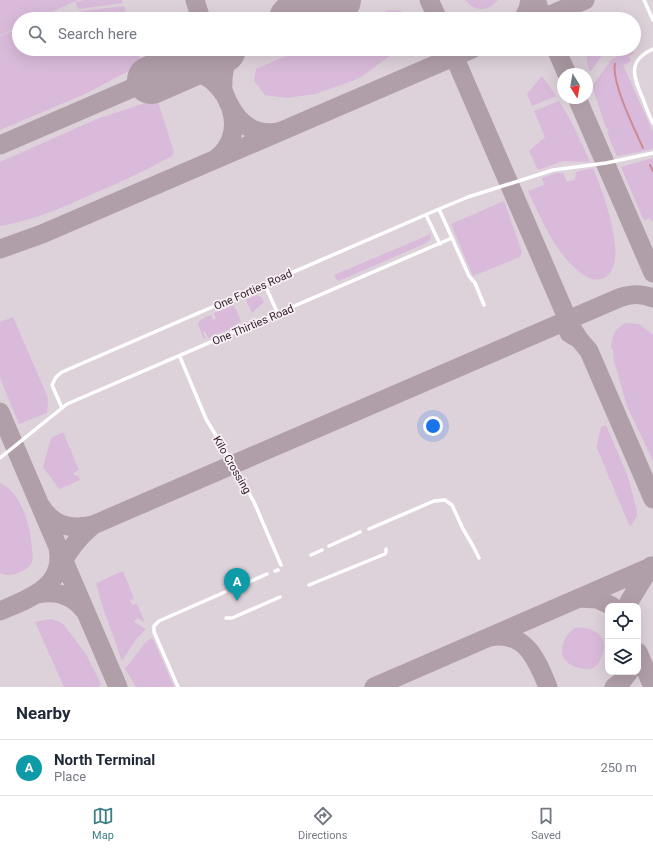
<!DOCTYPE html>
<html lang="en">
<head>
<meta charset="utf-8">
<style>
  :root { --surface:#fff; --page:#f2f2f3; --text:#1f2937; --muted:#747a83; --line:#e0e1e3; --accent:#3c7f84 }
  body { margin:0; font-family:Roboto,sans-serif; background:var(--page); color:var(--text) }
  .controls { position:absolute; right:12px; bottom:12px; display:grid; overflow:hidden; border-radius:8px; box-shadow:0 4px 16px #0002 }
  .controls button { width:36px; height:36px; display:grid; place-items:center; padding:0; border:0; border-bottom:1px solid var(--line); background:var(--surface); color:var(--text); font:20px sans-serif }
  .compass { position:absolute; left:557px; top:68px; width:36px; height:36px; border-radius:50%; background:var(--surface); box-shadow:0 4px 16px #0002; rotate:169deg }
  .you { position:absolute; left:433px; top:426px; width:14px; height:14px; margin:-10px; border:3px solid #fff; border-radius:50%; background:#1a73e8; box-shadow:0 0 0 6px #1a73e833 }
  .badge { display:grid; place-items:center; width:26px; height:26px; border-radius:50%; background:var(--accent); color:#fff; font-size:13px; font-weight:700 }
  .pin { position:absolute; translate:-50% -33px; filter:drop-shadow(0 1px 2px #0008) }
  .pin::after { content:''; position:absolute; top:21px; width:14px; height:12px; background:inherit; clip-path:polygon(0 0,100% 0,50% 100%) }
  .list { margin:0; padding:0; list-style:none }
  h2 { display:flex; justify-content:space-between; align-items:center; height:52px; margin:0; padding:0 16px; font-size:17px }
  h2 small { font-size:13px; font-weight:400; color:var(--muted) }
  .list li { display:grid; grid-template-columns:26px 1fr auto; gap:12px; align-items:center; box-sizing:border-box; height:56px; padding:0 16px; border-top:1px solid var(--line) }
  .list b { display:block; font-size:15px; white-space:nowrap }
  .list p { margin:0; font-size:13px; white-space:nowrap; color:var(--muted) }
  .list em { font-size:13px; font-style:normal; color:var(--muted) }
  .icon { flex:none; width:22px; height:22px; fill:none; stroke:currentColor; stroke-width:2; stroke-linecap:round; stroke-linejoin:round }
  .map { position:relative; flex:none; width:653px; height:687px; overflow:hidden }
  .search { position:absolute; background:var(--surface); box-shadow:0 4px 16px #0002; left:12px; right:12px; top:12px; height:44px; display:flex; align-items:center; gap:10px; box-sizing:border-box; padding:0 14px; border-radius:22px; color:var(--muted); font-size:15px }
  .sheet { height:108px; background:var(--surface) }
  nav { display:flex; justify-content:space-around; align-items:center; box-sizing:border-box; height:56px; border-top:1px solid var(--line); background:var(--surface); font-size:11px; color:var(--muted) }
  nav a { display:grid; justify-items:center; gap:2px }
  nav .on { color:var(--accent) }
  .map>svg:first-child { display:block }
  .built { fill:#ddd1da; fill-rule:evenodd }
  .green { fill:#d9bada }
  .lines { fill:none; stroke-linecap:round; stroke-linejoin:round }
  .stream { stroke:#cc8b94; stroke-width:2 }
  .taxiway { stroke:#b09ea8; stroke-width:19 }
  .runway { stroke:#b09ea8; stroke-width:48 }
  .service { stroke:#fff; stroke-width:3.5 }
  .labels { text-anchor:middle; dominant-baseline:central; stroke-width:3.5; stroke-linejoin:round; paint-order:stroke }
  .street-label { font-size:11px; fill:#39222f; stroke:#f7f0f5 }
</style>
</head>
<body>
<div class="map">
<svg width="653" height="687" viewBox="0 0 653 687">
  <rect width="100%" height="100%" fill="#eae0e7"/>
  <path class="built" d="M 0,0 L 653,0 L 653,687 L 0,687 ZM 19,19 L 634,19 L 634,49 L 19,49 ZM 563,74 L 587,74 L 587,98 L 563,98 ZM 608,606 L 638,606 L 638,672 L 608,672 Z"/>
  <path class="green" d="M 0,0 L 78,0 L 36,19 L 19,19 L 19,27 L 0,35 Z
    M 84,0 L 122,0 L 123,3 L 79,9 L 75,2 Z
    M 465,0 L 498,0 C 488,12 475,12 465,0 Z
    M 124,6 L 128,19 L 69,19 L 70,16 L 83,11 Z
    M 389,10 L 401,11 L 407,19 L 369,19 Z
    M 19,28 L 19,49 L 137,49 L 142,64 L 85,94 L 0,130 L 0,36 Z
    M 302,49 L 399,49 L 361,77 L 347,83 L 315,94 L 286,98 L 265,95 L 254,81 L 256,69 Z
    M 586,49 L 607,49 L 591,71 L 589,71 L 589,68 L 588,68 Z
    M 632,49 L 634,54 L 629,56 L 631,61 L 623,65 L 652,130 L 653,130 L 653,149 L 619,156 L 616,155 L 607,132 L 609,131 L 607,128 L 606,128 L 592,86 L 612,59 Z
    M 542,76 L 556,96 L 532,106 L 527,94 Z
    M 157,99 L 174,152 L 172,156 C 143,172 112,186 81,199 C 55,211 29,221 0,226 L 0,162 L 97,119 Z
    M 559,101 L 571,121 L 590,162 L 563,161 L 538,170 L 529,151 L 545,137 L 534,111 Z
    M 653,158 L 653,220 L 651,221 L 650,218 L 644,221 L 621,167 Z
    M 593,168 C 601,188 634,270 601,279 C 590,282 579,272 572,265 C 552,246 540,216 528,191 L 544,185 L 542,178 L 556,173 L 563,173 L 567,182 L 575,180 L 576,172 Z
    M 504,201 L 522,252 L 520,257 L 473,276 L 451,224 Z
    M 431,234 L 430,240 L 424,244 L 339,281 L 338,280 L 337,280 L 334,275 Z
    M 257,295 L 262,298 L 264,302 L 252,313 L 246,300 Z
    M 234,305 L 241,321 L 231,328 L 208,338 L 205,331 L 203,332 L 206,339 L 204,339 L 198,324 C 200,319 206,317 211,315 L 213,320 L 216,319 L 214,313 Z
    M 13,317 L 48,398 L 47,413 L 19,424 L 0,378 L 0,322 Z
    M 626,323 L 639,324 L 653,335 L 653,461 L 627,406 L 614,361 L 613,350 L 611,348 C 612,336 615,328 626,323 Z
    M 606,425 L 628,477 L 637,511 L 637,514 L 638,515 L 630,527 L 596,446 L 598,445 L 597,444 L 601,427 Z
    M 63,432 L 79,470 L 73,473 L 75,476 L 78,475 L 80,480 L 59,489 L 43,467 L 51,438 Z
    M 0,483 C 22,492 31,528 32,550 C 33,554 33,559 32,562 C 30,568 23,571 18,573 C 11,576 6,576 0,573 Z
    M 123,571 L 134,599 L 130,600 L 132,605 L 137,604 L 145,622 L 137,618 L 134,622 L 146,629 L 136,639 L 122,661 L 102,605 L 96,583 Z
    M 51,619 L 60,622 L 64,625 L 86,654 L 101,684 L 98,687 L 64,687 L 35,622 Z
    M 575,628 C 589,625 610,635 603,653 C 601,657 599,664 596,666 C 588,673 571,667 565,660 C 557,650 566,633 575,628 Z
    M 151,638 L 153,639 L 174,687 L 136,687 L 125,669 L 145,643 Z"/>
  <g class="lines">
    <path class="stream" d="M 615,64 C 611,82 635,130 643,148
      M 650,165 L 653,171"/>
    <path class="taxiway" d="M 195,0 L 201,19
      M 429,0 L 438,19
      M 536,0 L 543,19
      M 523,19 L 528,9 L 530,0
      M 541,19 L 585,0
      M 210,49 C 221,82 230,140 277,132
      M 451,49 L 571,327 L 579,339
      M 556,49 L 567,74
      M 166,73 L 180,63 L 191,49
      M 163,75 C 189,67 208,70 224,94
      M 223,85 C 222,71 226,60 234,49
      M 577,98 L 653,273
      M 0,145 L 151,80
      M 217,158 C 232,146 237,127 231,109
      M 0,249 L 42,234 L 472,49
      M 569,333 L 579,339 L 589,351 L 653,499
      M 0,412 L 118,687
      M 40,505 C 53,526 70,530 93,525 L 619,298 C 631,294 641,293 653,298
      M 59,567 C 69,551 78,537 93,525
      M 38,594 C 56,590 72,595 84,610
      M 579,598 L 597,599 L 612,606
      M 627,606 L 630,600 L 651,566
      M 0,611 C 28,599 66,587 58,548
      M 490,637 C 526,630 537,661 548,687
      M 638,652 L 653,687
      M 374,687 L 653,566
      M 614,687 L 622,681 L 629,672"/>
    <path class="runway" d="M 293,19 L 337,0
      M 151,80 L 222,49"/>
    <path class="service" d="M 644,0 L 653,20
      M 653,49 C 626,61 634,78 643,99 C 646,107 649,116 653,123
      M 439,209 L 469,276 L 475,283 L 484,305
      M 426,215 L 440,244
      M 265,285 L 278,314
      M 180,357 L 206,419 L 233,464 L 254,502 L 281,565
      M 62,408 L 52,385 L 56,377 L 62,372 L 439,209 L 468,197 L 553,170 L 606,163 L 653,153
      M 0,458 L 67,404 L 452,238
      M 369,529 L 434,501 L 445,500 L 452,505 L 463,529 L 473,546 L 479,558
      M 329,546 L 360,532
      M 311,555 L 322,550
      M 275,571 L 278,570
      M 309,585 L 385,554 L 386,552 L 386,549
      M 233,589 L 267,574
      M 226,618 L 232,618 L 280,597
      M 178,687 L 154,632 L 154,626 L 159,621 L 225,592"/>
  </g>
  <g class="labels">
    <g class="street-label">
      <text transform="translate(253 290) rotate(-24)">One Forties Road</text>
      <text transform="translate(253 325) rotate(-23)">One Thirties Road</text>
      <text transform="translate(232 465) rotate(60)">Kilo Crossing</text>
    </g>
  </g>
</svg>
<div class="controls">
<button><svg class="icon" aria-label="locate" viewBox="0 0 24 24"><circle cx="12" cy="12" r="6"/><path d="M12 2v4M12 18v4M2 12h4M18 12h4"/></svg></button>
<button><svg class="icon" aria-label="layers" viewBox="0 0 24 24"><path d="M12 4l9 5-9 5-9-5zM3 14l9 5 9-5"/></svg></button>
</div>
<svg class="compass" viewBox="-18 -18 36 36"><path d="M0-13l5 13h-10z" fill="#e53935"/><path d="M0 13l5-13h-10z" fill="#747a83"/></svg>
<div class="you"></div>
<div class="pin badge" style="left:237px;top:601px;background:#0f9aa8">A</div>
<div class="search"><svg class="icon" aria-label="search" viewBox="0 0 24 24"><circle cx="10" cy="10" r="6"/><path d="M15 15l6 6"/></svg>Search here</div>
</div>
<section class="sheet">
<h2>Nearby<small></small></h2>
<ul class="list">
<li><span class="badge" style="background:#0f9aa8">A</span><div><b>North Terminal</b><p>Place</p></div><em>250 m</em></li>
</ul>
</section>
<nav>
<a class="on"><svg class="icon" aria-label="map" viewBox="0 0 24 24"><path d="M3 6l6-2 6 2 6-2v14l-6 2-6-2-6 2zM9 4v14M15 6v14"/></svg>Map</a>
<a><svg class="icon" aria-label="directions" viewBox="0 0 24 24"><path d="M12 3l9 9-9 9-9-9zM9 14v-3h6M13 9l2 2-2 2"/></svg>Directions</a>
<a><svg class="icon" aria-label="saved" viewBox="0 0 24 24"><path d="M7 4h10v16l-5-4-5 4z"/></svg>Saved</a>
</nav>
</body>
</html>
